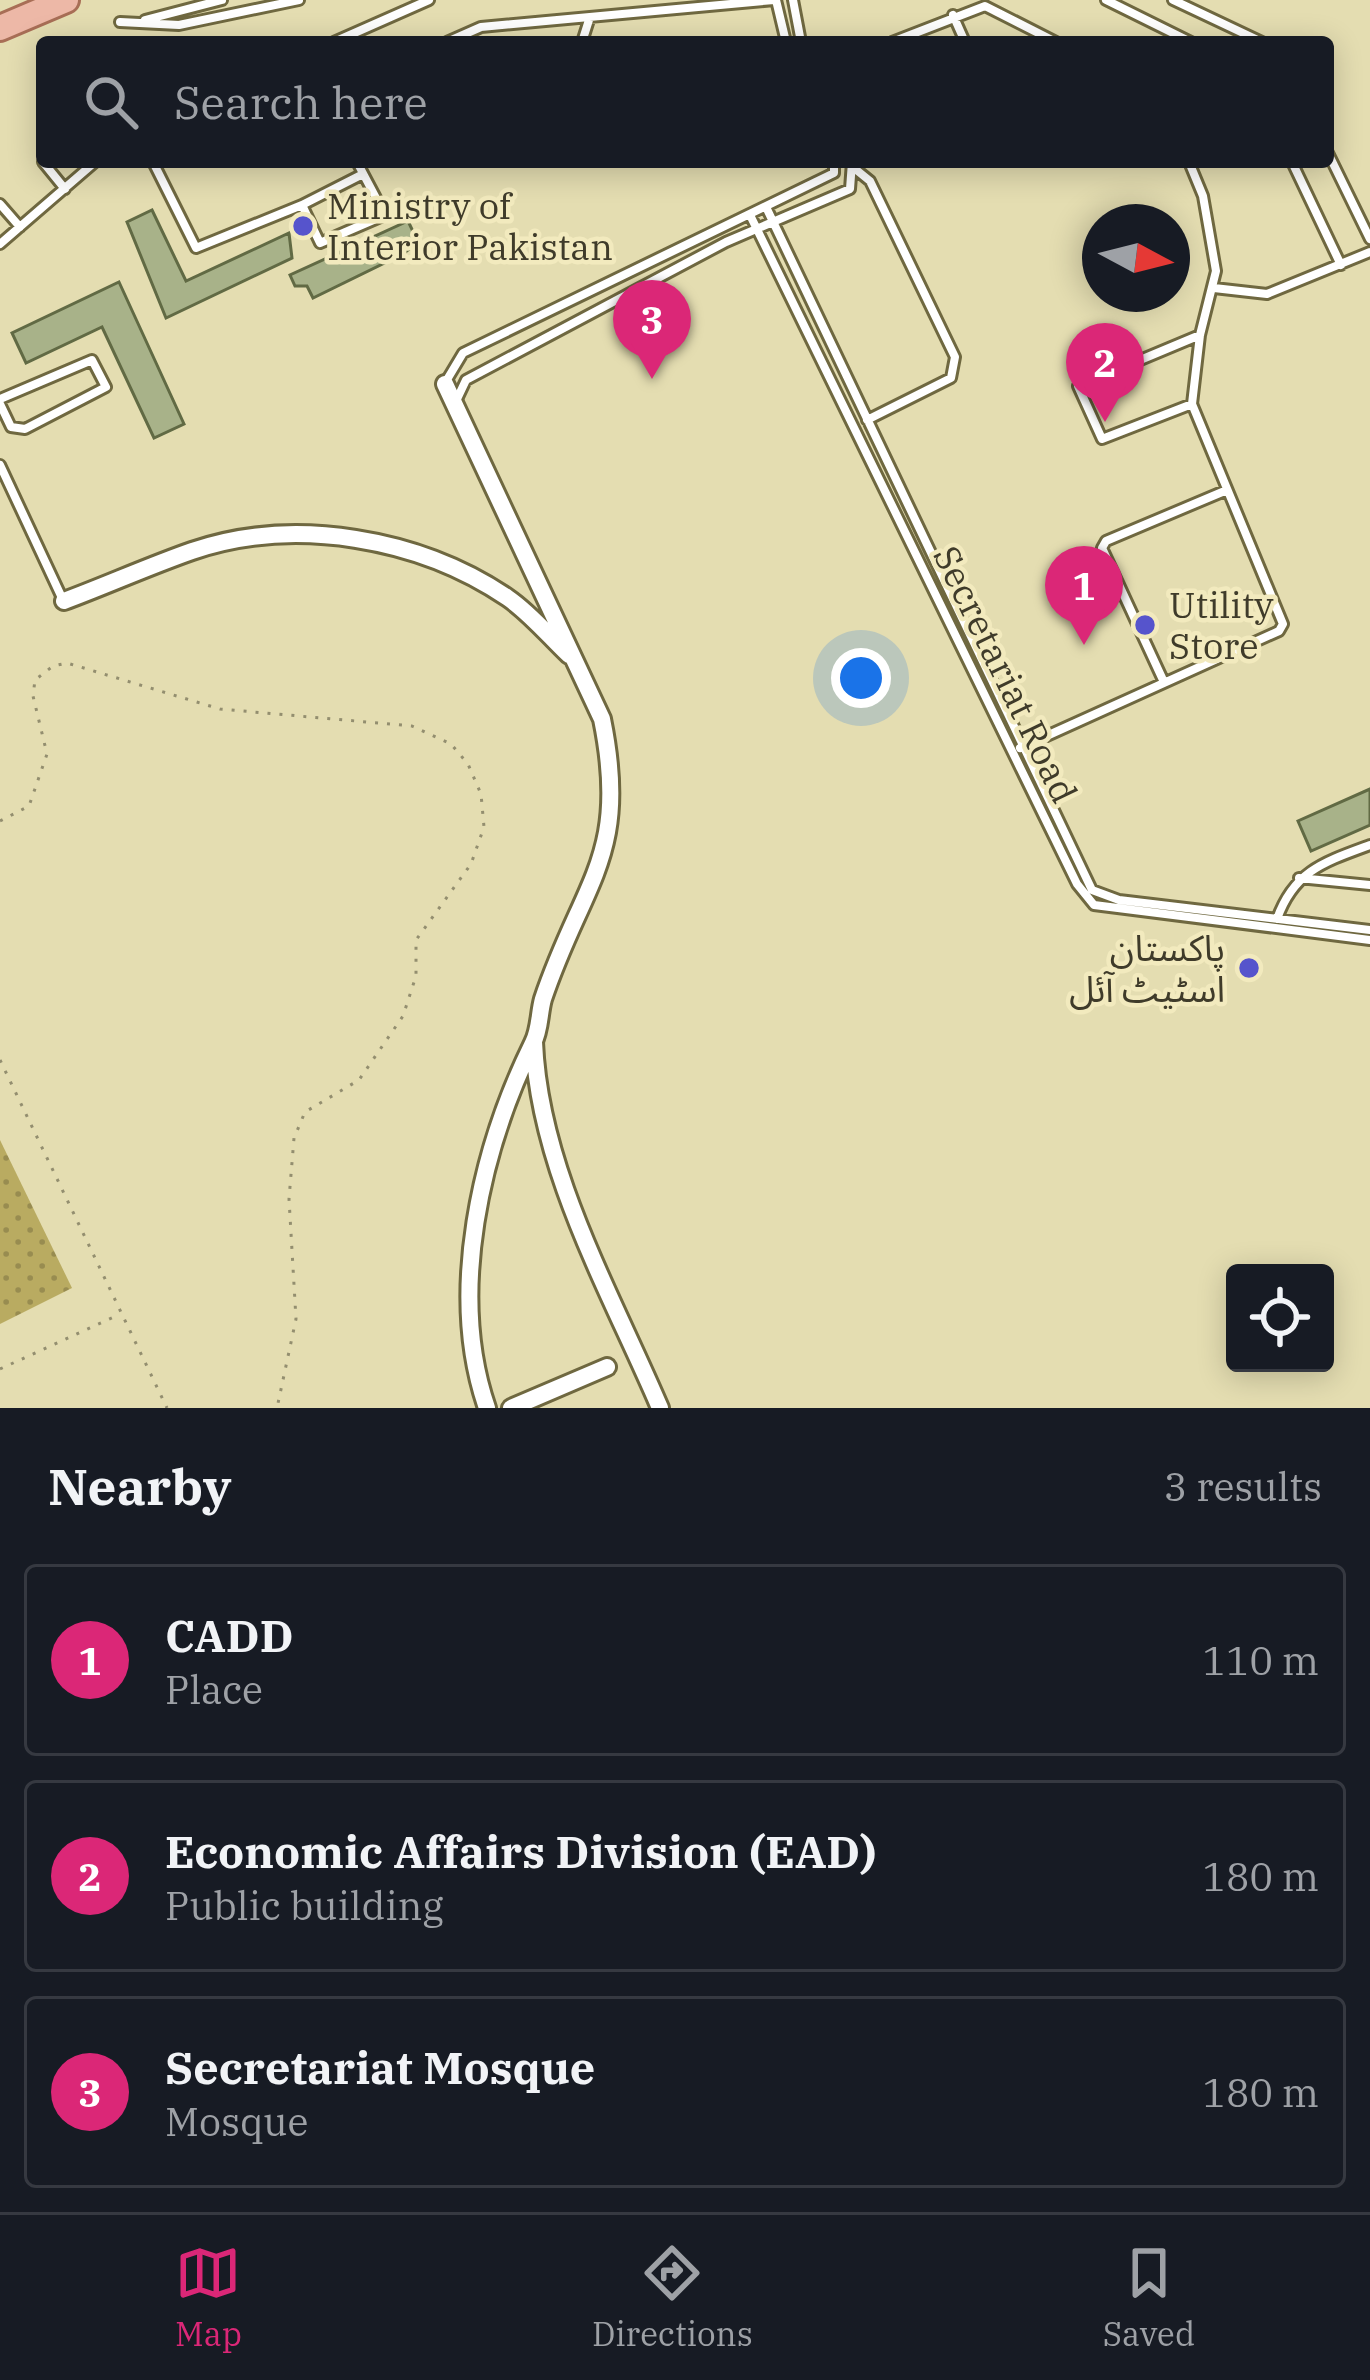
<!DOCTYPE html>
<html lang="en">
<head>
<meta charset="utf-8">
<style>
  :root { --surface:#171b24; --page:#242831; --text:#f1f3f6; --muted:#9ea1a6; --line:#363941; --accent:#db2777 }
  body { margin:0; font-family:"IBM Plex Serif","Noto Sans Arabic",serif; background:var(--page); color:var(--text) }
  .controls { position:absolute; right:36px; bottom:36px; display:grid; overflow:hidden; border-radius:12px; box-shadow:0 6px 30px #0003 }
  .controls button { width:108px; height:108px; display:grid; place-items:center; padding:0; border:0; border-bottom:3px solid var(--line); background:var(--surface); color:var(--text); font:60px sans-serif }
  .compass { position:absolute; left:1082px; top:204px; width:108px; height:108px; border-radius:50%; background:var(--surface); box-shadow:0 6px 30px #0003; rotate:97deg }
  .you { position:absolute; left:861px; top:678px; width:42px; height:42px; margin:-30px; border:9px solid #fff; border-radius:50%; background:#1a73e8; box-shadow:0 0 0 18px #1a73e833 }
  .badge { display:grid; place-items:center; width:78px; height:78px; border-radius:50%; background:var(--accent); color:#fff; font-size:39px; font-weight:700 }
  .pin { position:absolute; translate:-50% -99px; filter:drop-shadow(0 3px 6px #0008) }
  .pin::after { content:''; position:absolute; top:63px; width:42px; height:36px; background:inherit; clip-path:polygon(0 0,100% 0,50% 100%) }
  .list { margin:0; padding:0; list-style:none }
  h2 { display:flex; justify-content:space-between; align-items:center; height:156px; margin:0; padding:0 48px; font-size:51px }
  h2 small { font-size:39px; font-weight:400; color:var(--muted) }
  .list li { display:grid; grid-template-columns:78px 1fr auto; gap:36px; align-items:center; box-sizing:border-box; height:192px; margin:0 24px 24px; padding:0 24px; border:3px solid var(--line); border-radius:12px }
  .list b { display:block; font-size:45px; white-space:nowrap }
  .list p { margin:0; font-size:39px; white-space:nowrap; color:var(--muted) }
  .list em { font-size:39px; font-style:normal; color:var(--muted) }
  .icon { flex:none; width:66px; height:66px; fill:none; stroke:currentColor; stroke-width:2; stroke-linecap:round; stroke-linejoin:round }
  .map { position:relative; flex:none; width:1370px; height:1408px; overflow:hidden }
  .search { position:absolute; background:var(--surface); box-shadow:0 6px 30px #0003; left:36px; right:36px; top:36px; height:132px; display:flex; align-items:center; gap:30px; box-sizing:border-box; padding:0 42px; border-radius:12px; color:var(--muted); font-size:45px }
  .sheet { height:804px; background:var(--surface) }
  nav { display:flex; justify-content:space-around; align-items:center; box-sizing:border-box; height:168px; border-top:3px solid var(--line); background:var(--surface); font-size:33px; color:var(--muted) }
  nav a { display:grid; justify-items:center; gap:6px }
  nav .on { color:var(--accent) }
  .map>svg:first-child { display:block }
  .garden { fill:url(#garden-dots) }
  .building { fill:#a8b289; stroke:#616a44; stroke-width:3 }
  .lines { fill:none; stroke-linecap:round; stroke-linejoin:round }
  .lane-casing { stroke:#6f6840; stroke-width:14 }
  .street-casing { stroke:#6f6840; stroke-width:22 }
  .primary-casing { stroke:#a86e56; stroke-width:30 }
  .path { stroke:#938e6f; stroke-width:3; stroke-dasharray:3 9; stroke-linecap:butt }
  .lane { stroke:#fff; stroke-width:8 }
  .street { stroke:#fff; stroke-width:16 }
  .primary { stroke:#edb8a7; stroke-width:24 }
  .poi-dot { fill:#5654cc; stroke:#f2eabe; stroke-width:4.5 }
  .labels { text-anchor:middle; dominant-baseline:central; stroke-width:9; stroke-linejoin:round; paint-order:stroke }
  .poi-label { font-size:36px; fill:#3f3b2a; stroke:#f2eabe; text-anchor:start }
  .street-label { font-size:36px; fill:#3f3b2a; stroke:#f2eabe }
</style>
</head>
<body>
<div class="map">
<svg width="1370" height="1408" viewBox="0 0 1370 1408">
  <defs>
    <pattern id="garden-dots" width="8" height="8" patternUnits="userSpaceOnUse" patternTransform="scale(3)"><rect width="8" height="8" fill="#b9ab61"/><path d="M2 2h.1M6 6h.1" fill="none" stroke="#988c50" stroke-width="1.8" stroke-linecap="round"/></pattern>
  </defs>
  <rect width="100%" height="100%" fill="#e4ddb1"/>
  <path class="garden" d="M 0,1140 L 72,1288 L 0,1324 Z"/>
  <path class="building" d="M 152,210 L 186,281 L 289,233 L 292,258 L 166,318 L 127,222 Z
    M 408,221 L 418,242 L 403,254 L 313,298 L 307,286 L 295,286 L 290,275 Z
    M 119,282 L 184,424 L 154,438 L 102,327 L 26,363 L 12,333 Z
    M 1370,789 L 1370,825 L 1311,851 L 1298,821 Z"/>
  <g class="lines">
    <defs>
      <path id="lane" d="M 776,0 L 786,42
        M 793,0 L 801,42
        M 1106,0 L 1191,42
        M 1173,0 L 1262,42
        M 953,15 L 965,42
        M 145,20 L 222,0
        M 120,22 L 179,25 L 299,0
        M 334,42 L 429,0
        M 447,42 L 481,27 L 774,0
        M 582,42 L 589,20
        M 892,42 L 985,6 L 1056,42
        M 1328,153 L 1370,239
        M 43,162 L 65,189
        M 153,162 L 196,248 L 302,205 L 320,243 L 385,215 L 357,162
        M 1292,162 L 1341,265
        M 854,168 L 870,181 L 955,357 L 951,378 L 867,420
        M 0,204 L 20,227
        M 302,205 L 363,174
        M 766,207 L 1092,890 L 1119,900 L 1370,930
        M 750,215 L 1077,884 L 1094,905 L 1370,940
        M 0,244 L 95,162
        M 1214,288 L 1267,294 L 1370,252
        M 445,383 L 463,353 L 834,173 L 834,162
        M 0,399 L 92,360 L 106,387 L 25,429 L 11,427 L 0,404
        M 457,399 L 466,380 L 726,242 L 850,189 L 852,162
        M 1192,404 L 1102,439 L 1078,386 L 1200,335
        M 0,465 L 63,600
        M 1163,680 L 1102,548 L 1106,541 L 1227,490
        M 1020,748 L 1279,631 L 1283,624 L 1192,404 L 1200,335 L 1216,271 L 1203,196 L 1189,162
        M 1299,878 L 1370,885
        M 1277,919 C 1294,871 1324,862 1370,845"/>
      <path id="street" d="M 445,384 L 602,719 C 630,856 583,880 543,999 C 539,1013 540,1030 533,1043 C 481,1149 447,1293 487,1408
        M 64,601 C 107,585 149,566 192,551 C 294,516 420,538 508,598 C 530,613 549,636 569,655
        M 534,1042 C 539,1169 611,1293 660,1408
        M 511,1408 L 607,1367"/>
      <path id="primary" d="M 0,28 L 66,0"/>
    </defs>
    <use href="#lane" class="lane-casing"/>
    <use href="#street" class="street-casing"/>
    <use href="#primary" class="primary-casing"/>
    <path class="path" d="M 0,821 L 29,806 L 47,754 L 33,696 L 35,680 L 53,666 L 67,663 L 220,709 L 412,726 L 451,744 L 468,764 L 481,794 L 484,827 L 471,864 L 416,940 L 416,976 L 403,1016 L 359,1080 L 305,1112 L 294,1138 L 289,1199 L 296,1319 L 277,1408
      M 0,1060 L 167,1408
      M 0,1369 L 118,1315"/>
    <use href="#lane" class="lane"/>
    <use href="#street" class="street"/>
    <use href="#primary" class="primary"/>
  </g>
  <g class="poi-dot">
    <circle cx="303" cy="226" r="12"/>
    <circle cx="1145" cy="625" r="12"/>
    <circle cx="1249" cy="968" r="12"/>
  </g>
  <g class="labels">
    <g class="poi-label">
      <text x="327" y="205">Ministry of<tspan x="327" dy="41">Interior Pakistan</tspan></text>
      <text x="1169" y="604">Utility<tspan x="1169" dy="41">Store</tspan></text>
      <text x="1225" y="947" text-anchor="end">پاکستان<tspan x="1225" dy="41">اسٹیٹ آئل</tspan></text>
    </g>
    <g class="street-label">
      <text transform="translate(1006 674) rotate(64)">Secretariat Road</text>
    </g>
  </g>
</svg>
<div class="controls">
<button><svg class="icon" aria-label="locate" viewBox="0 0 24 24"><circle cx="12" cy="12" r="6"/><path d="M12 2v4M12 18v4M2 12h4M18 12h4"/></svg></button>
</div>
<svg class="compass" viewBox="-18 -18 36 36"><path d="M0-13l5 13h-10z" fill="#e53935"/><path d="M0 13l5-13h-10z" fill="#9ea1a6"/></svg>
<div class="you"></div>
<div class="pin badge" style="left:1084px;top:645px">1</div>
<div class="pin badge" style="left:1105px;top:422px">2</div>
<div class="pin badge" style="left:652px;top:379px">3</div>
<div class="search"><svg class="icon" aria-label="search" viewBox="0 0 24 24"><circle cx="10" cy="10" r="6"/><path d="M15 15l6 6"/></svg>Search here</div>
</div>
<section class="sheet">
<h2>Nearby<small>3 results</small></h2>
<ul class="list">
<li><span class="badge">1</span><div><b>CADD</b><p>Place</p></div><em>110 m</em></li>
<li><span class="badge">2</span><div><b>Economic Affairs Division (EAD)</b><p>Public building</p></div><em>180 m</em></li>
<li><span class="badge">3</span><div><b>Secretariat Mosque</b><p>Mosque</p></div><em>180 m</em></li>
</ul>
</section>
<nav>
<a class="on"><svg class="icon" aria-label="map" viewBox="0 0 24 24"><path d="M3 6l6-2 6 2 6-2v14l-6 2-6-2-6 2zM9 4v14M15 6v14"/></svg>Map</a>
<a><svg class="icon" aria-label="directions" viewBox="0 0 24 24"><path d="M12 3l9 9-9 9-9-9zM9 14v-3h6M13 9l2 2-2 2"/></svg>Directions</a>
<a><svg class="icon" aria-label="saved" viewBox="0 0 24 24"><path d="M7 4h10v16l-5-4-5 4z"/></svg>Saved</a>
</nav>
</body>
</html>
